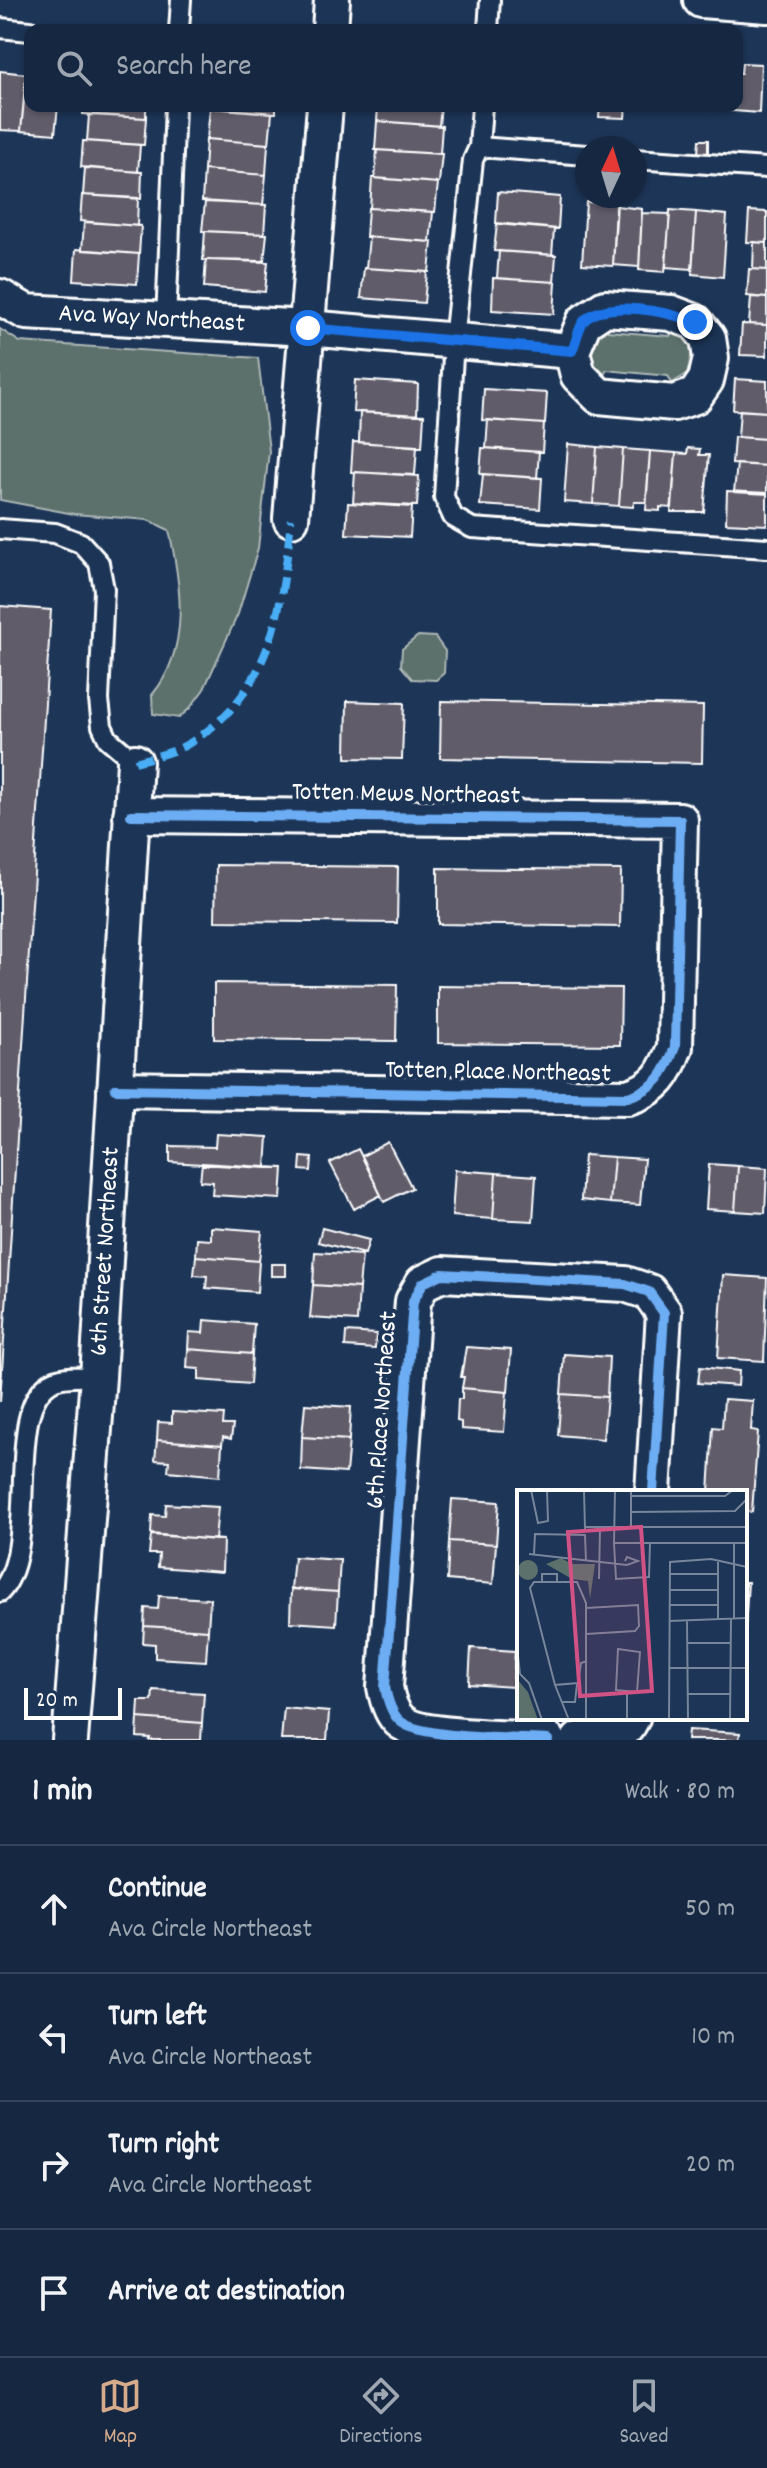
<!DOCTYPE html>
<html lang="en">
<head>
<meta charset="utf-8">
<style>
  :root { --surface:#162841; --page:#1f3048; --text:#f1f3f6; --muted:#9ea6b1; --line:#35445a; --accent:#d6ab8b }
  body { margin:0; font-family:Dekko,sans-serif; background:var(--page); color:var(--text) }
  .compass { position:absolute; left:575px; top:136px; width:72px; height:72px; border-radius:50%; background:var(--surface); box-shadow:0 2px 6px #0004; rotate:4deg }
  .scale { position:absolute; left:24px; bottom:20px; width:98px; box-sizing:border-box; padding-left:8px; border:4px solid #fff; border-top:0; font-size:22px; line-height:28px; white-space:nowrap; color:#fff; -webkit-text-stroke:6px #1d3557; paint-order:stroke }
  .stop { position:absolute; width:24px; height:24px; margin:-18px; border:6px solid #1a73e8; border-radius:50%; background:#fff }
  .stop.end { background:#1a73e8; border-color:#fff; box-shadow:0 2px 8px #0008 }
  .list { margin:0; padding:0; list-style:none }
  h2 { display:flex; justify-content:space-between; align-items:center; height:104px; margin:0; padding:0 32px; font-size:34px }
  h2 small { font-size:26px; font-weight:400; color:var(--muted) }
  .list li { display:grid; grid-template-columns:52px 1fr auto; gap:24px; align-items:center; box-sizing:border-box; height:128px; padding:0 32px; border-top:2px solid var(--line) }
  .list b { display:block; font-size:30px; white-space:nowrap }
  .list p { margin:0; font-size:26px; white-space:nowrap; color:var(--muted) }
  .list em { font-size:26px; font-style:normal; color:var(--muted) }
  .icon { flex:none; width:44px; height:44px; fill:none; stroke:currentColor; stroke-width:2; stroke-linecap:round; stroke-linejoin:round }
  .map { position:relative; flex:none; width:767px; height:1740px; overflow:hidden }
  .search { position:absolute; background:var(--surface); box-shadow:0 2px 6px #0004; left:24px; right:24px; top:24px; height:88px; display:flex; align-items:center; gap:20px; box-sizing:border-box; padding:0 28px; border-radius:16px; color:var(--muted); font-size:30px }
  .sheet { height:616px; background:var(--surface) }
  nav { display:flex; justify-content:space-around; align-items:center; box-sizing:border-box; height:112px; border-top:2px solid var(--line); background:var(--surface); font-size:22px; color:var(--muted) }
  nav a { display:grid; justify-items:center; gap:4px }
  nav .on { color:var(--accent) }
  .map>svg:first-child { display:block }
  .green { fill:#5c706c; stroke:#aeb8b6; stroke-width:2 }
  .building { fill:#605c6b; stroke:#fff; stroke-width:2 }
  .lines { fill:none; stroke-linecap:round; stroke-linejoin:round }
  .service-casing { stroke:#fff; stroke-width:24 }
  .minor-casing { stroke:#fff; stroke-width:40 }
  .service { stroke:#1d3557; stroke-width:18 }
  .minor { stroke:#1d3557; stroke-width:34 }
  .quiet { stroke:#49aef6; stroke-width:8; stroke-dasharray:16 8; stroke-linecap:butt }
  .cycleway-casing { stroke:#1d3557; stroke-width:15 }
  .cycleway { stroke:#6dadf4; stroke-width:10 }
  .route { stroke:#1a73e8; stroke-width:10 }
  .labels { text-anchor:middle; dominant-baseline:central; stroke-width:8; stroke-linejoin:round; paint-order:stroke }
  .street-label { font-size:26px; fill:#fff; stroke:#1d3557 }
  .inset-road { fill:none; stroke:#77869a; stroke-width:2 }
  .view { fill:#d15284; fill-opacity:0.15; stroke:#d15284; stroke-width:4 }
  .inset-edge { fill:none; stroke:#fff; stroke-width:4 }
</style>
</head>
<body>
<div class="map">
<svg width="767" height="1740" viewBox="0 0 767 1740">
  <rect width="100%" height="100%" fill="#1d3557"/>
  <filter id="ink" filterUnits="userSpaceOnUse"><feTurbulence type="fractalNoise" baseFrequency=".0125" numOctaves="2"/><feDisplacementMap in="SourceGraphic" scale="16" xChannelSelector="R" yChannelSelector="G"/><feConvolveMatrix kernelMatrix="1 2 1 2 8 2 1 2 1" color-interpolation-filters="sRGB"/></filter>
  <g filter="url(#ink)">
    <path class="green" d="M 607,324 L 608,331 L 670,336 L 673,330 L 686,336 L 693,348 L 687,374 L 672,383 L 668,376 L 606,370 L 605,380 L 595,374 L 585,347 L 595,329 Z
      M 0,329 L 20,342 L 258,358 L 269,451 L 258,548 L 238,614 L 204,689 L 190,708 L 179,718 L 153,714 L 152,695 C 191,649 181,584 169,530 L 148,520 L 74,514 L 0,500 Z
      M 418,636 L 435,637 L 445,651 L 444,673 L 436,680 L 412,679 L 401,666 L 402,649 Z"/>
    <path class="building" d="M 742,63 L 761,64 L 759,113 L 734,111 L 735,106 L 737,106 L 737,73 L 741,73 Z
      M 27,69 L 30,69 L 30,106 L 58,106 L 55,134 L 21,131 Z
      M 0,71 L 26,74 L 21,131 L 0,130 Z
      M 83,106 L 146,106 L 146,118 L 83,114 Z
      M 214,106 L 276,106 L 276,113 L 214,108 Z
      M 378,106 L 441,106 L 439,126 L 377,121 Z
      M 600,106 L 626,106 L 625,118 L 599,117 Z
      M 708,106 L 735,106 L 734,111 L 708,109 Z
      M 210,108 L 272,113 L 269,144 L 207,139 Z
      M 89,115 L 146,118 L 144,145 L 87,141 Z
      M 377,121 L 442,126 L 440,154 L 375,150 Z
      M 206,139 L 268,144 L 266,175 L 204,170 Z
      M 699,140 L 708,140 L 708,153 L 698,153 Z
      M 83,141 L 140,145 L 138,172 L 81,167 Z
      M 377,150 L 442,154 L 439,183 L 375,178 Z
      M 85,168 L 142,172 L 141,199 L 83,195 Z
      M 204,170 L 266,175 L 263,205 L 202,201 Z
      M 372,178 L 438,183 L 435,212 L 370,208 Z
      M 498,192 L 560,197 L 558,229 L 496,223 Z
      M 82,195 L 138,198 L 137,226 L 80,221 Z
      M 205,202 L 266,205 L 264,234 L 202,231 Z
      M 586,202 L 617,204 L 613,266 L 582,264 Z
      M 616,206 L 642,209 L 639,267 L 613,265 Z
      M 368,208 L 433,212 L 430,242 L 366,237 Z
      M 670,210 L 696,212 L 692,269 L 666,267 Z
      M 749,211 L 767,212 L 767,243 L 747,242 Z
      M 696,212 L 727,215 L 723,277 L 692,274 Z
      M 642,213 L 670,214 L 665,272 L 639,270 Z
      M 84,222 L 141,226 L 139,254 L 82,250 Z
      M 497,224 L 554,229 L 552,255 L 494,251 Z
      M 205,231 L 267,234 L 264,261 L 203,260 Z
      M 369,237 L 432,242 L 429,272 L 366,268 Z
      M 754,242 L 767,243 L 767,270 L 753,269 Z
      M 76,249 L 139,254 L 137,284 L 74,280 Z
      M 499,251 L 556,255 L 554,282 L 497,278 Z
      M 206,260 L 268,262 L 265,292 L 204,287 Z
      M 364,268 L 427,272 L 424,303 L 361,298 Z
      M 749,269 L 767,270 L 767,298 L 747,296 Z
      M 493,278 L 556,282 L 554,314 L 492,310 Z
      M 751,297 L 767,298 L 767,325 L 749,324 Z
      M 742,324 L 767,325 L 767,356 L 740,355 Z
      M 735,379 L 767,381 L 767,412 L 733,410 Z
      M 355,380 L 418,384 L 417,415 L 353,412 Z
      M 484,389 L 547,393 L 545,424 L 482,420 Z
      M 740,410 L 767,412 L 767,439 L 738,437 Z
      M 360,412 L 424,415 L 422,447 L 359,442 Z
      M 488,420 L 544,424 L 542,452 L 486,448 Z
      M 734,437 L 767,439 L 767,466 L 732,464 Z
      M 353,442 L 417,446 L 415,475 L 351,472 Z
      M 568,444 L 597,447 L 593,504 L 564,502 Z
      M 597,447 L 623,449 L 619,506 L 593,504 Z
      M 482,448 L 539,452 L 537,478 L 480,474 Z
      M 688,448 L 700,449 L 699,455 L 709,455 L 704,512 L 671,512 L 676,453 L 687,454 Z
      M 623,449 L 650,451 L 646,502 L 634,502 L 633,507 L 619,506 Z
      M 650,451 L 676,453 L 672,508 L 660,507 L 660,511 L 646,510 Z
      M 737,464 L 767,466 L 767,494 L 734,492 Z
      M 355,472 L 419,476 L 417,506 L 353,503 Z
      M 483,474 L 542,478 L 540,509 L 480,505 Z
      M 727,491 L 767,493 L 767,525 L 726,523 Z
      M 348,503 L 412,507 L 410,537 L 346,534 Z
      M 0,606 L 51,610 L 0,1402 Z
      M 347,701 L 404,703 L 402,759 L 346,758 Z
      M 441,701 L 703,706 L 702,763 L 440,758 Z
      M 216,865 L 398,867 L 397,923 L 215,921 Z
      M 438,868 L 621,870 L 620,927 L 438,924 Z
      M 214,983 L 397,985 L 396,1041 L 214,1039 Z
      M 438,986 L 621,988 L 620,1045 L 438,1043 Z
      M 216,1134 L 268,1137 L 266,1168 L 170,1162 L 170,1146 L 215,1147 Z
      M 388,1142 L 412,1188 L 384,1202 L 362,1156 Z
      M 358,1149 L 381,1195 L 354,1209 L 330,1163 Z
      M 584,1155 L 614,1157 L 610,1203 L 581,1200 Z
      M 301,1157 L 312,1158 L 311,1171 L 300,1170 Z
      M 614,1157 L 644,1159 L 640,1205 L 610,1203 Z
      M 202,1163 L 283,1168 L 281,1199 L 212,1195 L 213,1182 L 200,1181 Z
      M 709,1164 L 738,1166 L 735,1211 L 706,1209 Z
      M 738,1166 L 767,1168 L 765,1213 L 735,1211 Z
      M 455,1170 L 496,1173 L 493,1219 L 452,1216 Z
      M 496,1173 L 536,1176 L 533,1221 L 493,1219 Z
      M 211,1227 L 262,1231 L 259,1261 L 196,1256 L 197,1239 L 211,1240 Z
      M 322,1228 L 369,1240 L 365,1254 L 318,1242 Z
      M 315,1252 L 362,1255 L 359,1288 L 313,1285 Z
      M 196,1256 L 259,1261 L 257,1292 L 206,1288 L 207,1276 L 194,1275 Z
      M 271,1264 L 286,1264 L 286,1276 L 271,1276 Z
      M 723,1275 L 767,1278 L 764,1361 L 718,1358 Z
      M 313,1285 L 359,1288 L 357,1321 L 310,1318 Z
      M 204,1320 L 254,1324 L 252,1354 L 188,1349 L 189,1332 L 203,1333 Z
      M 346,1332 L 376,1334 L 375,1349 L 345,1347 Z
      M 466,1347 L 511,1350 L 508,1392 L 462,1388 L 464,1377 L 461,1377 Z
      M 188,1349 L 252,1354 L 250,1384 L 199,1380 L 199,1369 L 187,1368 Z
      M 564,1354 L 609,1357 L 607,1397 L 561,1394 Z
      M 700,1367 L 739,1371 L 738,1386 L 698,1383 Z
      M 462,1388 L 507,1392 L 504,1432 L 461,1429 L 461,1422 L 457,1421 L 458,1399 L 462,1399 Z
      M 561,1394 L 607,1397 L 603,1439 L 558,1435 Z
      M 724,1399 L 753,1401 L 751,1430 L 758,1431 L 752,1512 L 745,1511 L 745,1492 L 709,1492 L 713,1427 L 722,1428 Z
      M 305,1404 L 351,1407 L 349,1440 L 302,1437 Z
      M 172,1412 L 224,1415 L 223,1425 L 233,1425 L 231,1439 L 223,1437 L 222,1445 L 157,1440 L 158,1422 L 172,1423 Z
      M 302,1437 L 349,1440 L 346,1473 L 301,1470 Z
      M 157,1440 L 222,1445 L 220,1476 L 168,1471 L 169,1461 L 155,1460 Z
      M 452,1499 L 499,1502 L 496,1544 L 449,1541 Z
      M 166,1504 L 218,1507 L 215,1540 L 151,1534 L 152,1515 L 165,1516 Z
      M 151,1535 L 223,1540 L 222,1572 L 158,1567 L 159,1554 L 149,1554 Z
      M 449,1541 L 496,1544 L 493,1584 L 447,1580 Z
      M 294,1557 L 340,1560 L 338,1592 L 291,1589 Z
      M 745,1582 L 748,1582 L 745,1631 Z
      M 291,1589 L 338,1592 L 336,1625 L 290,1622 Z
      M 159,1596 L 210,1599 L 208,1630 L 144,1626 L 145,1608 L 158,1609 Z
      M 144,1626 L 208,1630 L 206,1661 L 155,1658 L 155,1644 L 143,1643 Z
      M 471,1648 L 515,1651 L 513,1687 L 469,1684 Z
      M 515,1651 L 519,1651 L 519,1688 L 513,1687 Z
      M 153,1690 L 204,1693 L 202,1723 L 138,1718 L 139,1701 L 152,1701 Z
      M 284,1708 L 329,1712 L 327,1740 L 281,1740 Z
      M 138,1718 L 202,1723 L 201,1740 L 149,1740 L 150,1738 L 137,1737 Z
      M 688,1730 L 740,1733 L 739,1740 L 687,1740 Z"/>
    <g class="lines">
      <defs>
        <path id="service" d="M 0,28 L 30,31
          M 179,30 L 181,0
          M 488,30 L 490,0
          M 482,106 L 479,147 L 587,155
          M 479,147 L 473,160 L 454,341 L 444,497 L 453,517 L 472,528 L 767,548
          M 635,159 L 767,168
          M 166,321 L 175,106
          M 0,529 L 55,533 L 81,543 L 99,563 L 104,589 L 99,700 L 102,726 L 108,739 L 135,762
          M 0,1592 C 43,1548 0,1403 55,1380 C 67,1375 85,1377 98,1377"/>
        <g id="minor">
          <path d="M 701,0 L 767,5"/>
          <path d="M 330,30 L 332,0"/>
          <path id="s1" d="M 0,297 L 26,312 L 308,328 L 572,351"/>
          <path d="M 605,308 L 671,313 L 695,322 L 708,338 L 711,358 L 706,380 L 695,396 L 674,403 L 599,396 L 578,375 L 572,351 L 584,322 Z"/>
          <path d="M 291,519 L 325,106"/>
          <path d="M 115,1089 L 628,1097 C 657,1088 665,1074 675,1047 L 680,820 L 131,815"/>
          <path id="s2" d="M 70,1740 L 98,1377 L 135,762"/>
          <path d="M 548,1740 C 518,1738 419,1739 400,1721 C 391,1713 387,1698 385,1687 L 413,1301 L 423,1283 L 442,1274 L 625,1284 L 649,1292 L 664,1313 L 653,1492"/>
          <path d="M 579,1740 C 600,1740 622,1740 632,1718"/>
        </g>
      </defs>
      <use href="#service" class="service-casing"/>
      <use href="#minor" class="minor-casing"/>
      <use href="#service" class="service"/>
      <use href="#minor" class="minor"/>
      <path class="quiet" d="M 135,762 C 152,757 173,753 188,744 C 273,693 282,608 291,519"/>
      <defs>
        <path id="cycleway" d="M 115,1089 L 628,1097 C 657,1088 665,1074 675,1047 L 680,820 L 131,815
          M 548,1740 C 518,1738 419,1739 400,1721 C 391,1713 387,1698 385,1687 L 413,1301 L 423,1283 L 442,1274 L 625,1284 L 649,1292 L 664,1313 L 653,1492"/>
      </defs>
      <use href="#cycleway" class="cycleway-casing"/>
      <use href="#cycleway" class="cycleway"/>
    </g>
  </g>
  <g class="lines" filter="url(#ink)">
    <path class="route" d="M 308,328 L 572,351 C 576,343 578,328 584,321 C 605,298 669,312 695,322"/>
  </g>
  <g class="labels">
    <g class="street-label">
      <text stroke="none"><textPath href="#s1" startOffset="156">Ava Way Northeast</textPath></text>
      <text transform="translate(406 795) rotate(1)">Totten Mews Northeast</text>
      <text transform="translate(498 1073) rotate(1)">Totten Place Northeast</text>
      <text stroke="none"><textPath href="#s2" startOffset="490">6th Street Northeast</textPath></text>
      <text transform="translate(383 1410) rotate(-86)">6th Place Northeast</text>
    </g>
  </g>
  <g transform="translate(517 1490)">
    <rect width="230" height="230" fill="#1d3557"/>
    <path d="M 44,68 L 55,74 L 78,74 L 73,109 L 71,91 L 55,89 L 29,74 ZM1 80a10 10 0 1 1 20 0a10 10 0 1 1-20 0ZM 0,189 L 11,202 L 21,230 L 0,230 Z" fill="#5c706c"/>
    <path class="inset-road" d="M 14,0 L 21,33 L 31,31 L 30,0M 67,0 L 68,39M 98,0 L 97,53 L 230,53M 114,0 L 114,37M 114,6 L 208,6 L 216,0M 114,22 L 218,21 L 230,9M 68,37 L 230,37M 97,53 L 99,89 L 132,87 L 133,53M 217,53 L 217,129M 12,64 L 110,75 L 121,71 L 110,67 L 108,71M 17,64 L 18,44 L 68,45 L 69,71M 152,84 L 201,84M 82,89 L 83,37M 25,92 L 25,84 L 40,84 L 40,92M 152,100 L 201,100M 152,115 L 201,115M 69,118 L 121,115 L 122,136 L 118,141 L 69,144M 201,130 L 201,72M 152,131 L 230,128M 170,131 L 171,230M 170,153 L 214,153M 0,156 L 3,184M 101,159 L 123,162 L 120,202 L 99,200 ZM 152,178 L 230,178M 3,184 L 12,193 L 25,230M 38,195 L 13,98 L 17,92 L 60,92 L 69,113 L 69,230M 110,203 L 110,230M 171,204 L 213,204M 44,212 L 58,212 L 60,194M 52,230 L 38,195 L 61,193 L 64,173 L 70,171M 152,230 L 153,72 L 194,69 L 230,77M 213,230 L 214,129"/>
    <path class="view" d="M 124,37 L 135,201 L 63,206 L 51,42 Z"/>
    <rect width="230" height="230" class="inset-edge"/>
  </g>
</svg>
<svg class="compass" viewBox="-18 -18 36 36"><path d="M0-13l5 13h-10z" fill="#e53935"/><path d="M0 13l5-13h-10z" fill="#9ea6b1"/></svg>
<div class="scale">20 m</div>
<div class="stop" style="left:308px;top:328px"></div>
<div class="stop end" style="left:695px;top:322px"></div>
<div class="search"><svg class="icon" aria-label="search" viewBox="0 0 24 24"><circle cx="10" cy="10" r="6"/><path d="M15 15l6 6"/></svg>Search here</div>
</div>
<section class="sheet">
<h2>1 min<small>Walk · 80 m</small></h2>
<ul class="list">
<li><svg class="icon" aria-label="ahead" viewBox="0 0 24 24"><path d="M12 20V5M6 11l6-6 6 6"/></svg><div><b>Continue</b><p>Ava Circle Northeast</p></div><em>50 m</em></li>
<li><svg class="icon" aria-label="left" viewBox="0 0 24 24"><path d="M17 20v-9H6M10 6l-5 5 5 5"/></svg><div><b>Turn left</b><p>Ava Circle Northeast</p></div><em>10 m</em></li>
<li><svg class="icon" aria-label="right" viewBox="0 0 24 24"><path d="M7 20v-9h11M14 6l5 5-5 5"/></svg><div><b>Turn right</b><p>Ava Circle Northeast</p></div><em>20 m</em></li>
<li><svg class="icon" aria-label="arrive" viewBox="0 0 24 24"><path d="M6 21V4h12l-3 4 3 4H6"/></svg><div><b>Arrive at destination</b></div></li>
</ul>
</section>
<nav>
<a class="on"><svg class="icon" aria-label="map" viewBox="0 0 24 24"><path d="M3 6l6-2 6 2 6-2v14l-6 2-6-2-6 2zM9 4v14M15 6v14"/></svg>Map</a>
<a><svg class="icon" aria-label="directions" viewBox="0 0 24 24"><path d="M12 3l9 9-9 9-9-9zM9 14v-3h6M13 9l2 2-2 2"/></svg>Directions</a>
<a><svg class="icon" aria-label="saved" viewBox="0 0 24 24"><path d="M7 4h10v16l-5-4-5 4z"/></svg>Saved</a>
</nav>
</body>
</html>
